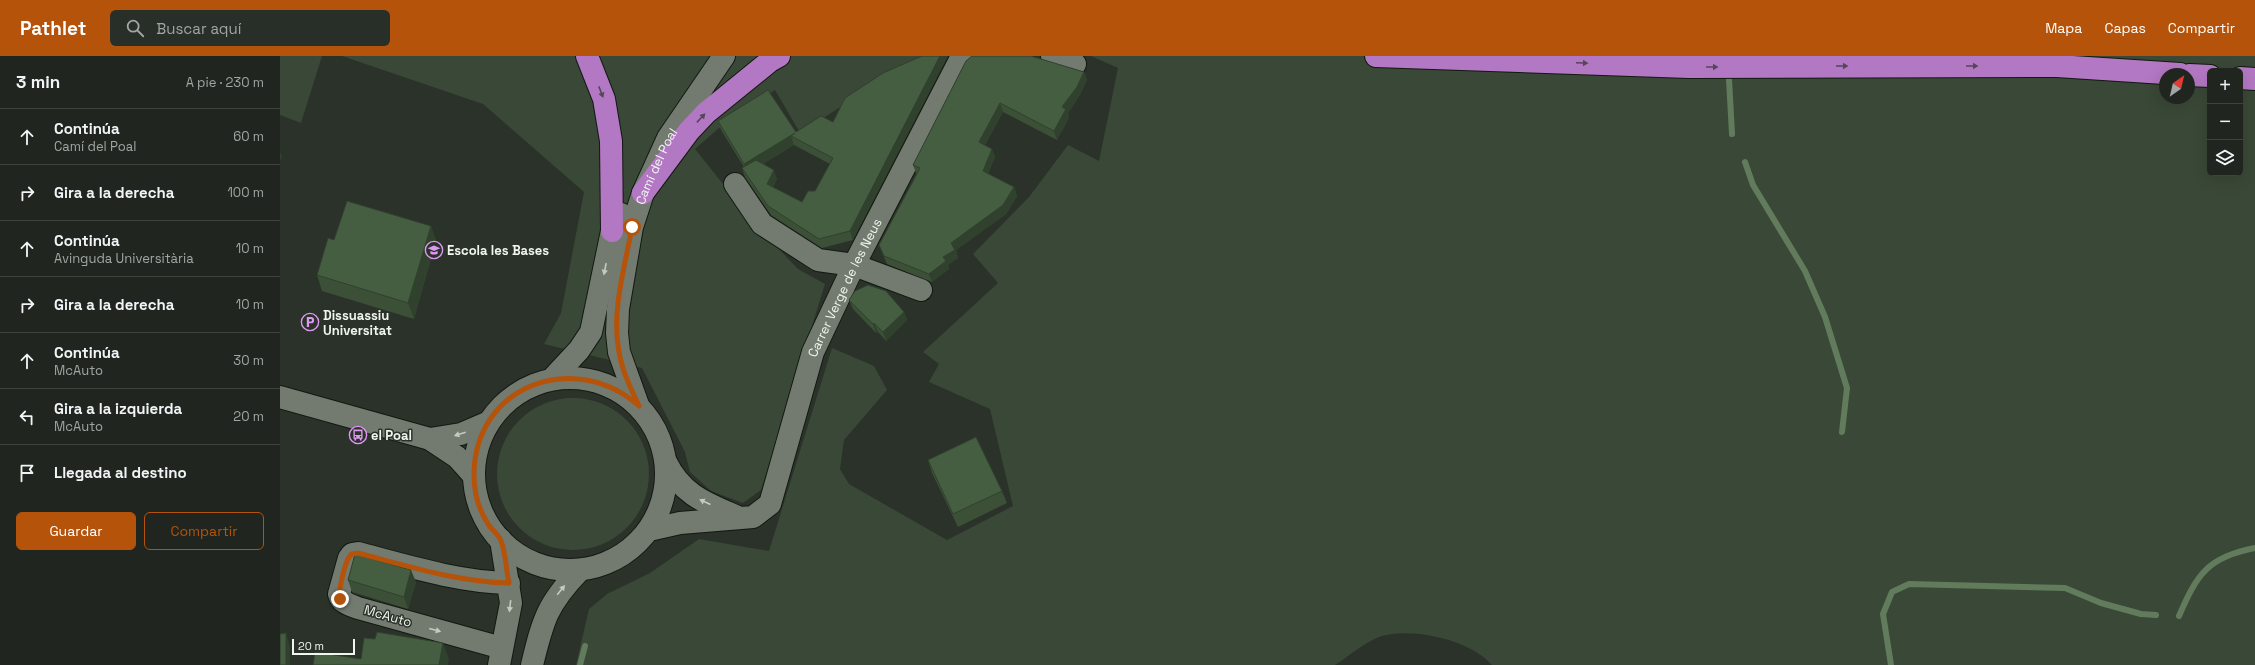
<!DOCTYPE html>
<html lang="es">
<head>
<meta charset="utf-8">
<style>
  :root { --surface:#20261f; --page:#282e28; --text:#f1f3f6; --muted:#a2a5a4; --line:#3d433d; --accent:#b45309 }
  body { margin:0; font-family:"Space Grotesk",sans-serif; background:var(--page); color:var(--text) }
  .controls { position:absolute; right:12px; top:12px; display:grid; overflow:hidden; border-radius:6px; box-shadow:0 4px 16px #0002 }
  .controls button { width:36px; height:36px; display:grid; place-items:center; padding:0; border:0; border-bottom:1px solid var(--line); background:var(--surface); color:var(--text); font:20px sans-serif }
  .compass { position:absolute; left:1879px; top:12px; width:36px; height:36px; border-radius:50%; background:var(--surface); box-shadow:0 4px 16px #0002; rotate:34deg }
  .scale { position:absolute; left:12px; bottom:10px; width:63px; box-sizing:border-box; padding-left:4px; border:2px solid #f0f5ef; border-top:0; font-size:11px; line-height:14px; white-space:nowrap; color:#f0f5ef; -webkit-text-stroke:3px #2b3229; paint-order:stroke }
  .stop { position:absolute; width:12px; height:12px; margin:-9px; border:3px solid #b45309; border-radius:50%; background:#fff }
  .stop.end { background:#b45309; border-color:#fff; box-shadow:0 1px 4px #0008 }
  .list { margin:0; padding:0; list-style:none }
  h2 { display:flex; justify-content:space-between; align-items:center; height:52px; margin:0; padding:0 16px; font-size:17px }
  h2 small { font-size:13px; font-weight:400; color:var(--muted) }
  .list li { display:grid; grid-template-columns:26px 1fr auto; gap:12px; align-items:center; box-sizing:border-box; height:56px; padding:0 16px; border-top:1px solid var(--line) }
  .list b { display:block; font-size:15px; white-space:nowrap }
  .list p { margin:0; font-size:13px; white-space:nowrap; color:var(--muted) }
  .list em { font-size:13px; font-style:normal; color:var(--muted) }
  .actions { display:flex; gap:8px; padding:12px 16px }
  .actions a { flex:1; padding:9px 0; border:1px solid var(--accent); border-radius:6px; text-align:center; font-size:14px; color:var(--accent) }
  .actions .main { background:var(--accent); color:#fff }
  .icon { flex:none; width:22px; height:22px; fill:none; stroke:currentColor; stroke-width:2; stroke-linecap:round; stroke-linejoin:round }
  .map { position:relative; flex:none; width:1975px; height:609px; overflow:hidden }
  header { display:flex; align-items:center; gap:24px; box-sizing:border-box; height:56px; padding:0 20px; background:var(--accent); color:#fff }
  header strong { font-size:19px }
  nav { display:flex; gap:22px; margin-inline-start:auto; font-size:14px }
  .search { width:280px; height:36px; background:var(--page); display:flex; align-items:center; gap:10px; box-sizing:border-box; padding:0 14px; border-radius:6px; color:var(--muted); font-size:15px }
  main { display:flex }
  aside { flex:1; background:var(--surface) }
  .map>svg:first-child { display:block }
  .green { fill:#3a4837; fill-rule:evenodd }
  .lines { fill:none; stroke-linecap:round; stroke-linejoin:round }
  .stream { stroke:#627b5c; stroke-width:6 }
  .minor-casing { stroke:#131912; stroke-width:24 }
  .highway-casing { stroke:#131912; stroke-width:24 }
  .minor { stroke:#737b71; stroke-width:22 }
  .highway { stroke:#b378c3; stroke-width:22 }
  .wall { fill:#3b5037; fill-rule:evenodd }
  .shaded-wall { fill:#30412d }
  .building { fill:#455d40; stroke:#30412d }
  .oneway { fill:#544757 }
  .oneway2 { fill:#c4cac3 }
  .route { stroke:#b45309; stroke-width:5 }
  .labels { text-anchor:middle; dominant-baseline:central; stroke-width:3; stroke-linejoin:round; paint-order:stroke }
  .street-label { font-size:13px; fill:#f0f5ef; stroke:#2b3229 }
  .poi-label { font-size:13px; font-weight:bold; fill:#f0f5ef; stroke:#2b3229; text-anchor:start }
</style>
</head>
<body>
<header>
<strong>Pathlet</strong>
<div class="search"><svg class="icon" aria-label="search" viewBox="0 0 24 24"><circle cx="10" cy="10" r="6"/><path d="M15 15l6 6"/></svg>Buscar aquí</div>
<nav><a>Mapa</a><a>Capas</a><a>Compartir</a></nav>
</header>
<main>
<aside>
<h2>3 min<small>A pie · 230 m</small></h2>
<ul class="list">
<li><svg class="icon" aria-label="ahead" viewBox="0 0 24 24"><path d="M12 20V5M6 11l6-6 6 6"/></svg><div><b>Continúa</b><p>Camí del Poal</p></div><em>60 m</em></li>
<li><svg class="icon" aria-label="right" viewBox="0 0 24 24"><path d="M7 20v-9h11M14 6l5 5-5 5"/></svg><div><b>Gira a la derecha</b></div><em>100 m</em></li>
<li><svg class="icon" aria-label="ahead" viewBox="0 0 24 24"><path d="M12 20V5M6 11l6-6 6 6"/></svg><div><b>Continúa</b><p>Avinguda Universitària</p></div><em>10 m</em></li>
<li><svg class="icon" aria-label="right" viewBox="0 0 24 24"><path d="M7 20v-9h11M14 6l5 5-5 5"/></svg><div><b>Gira a la derecha</b></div><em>10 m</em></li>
<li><svg class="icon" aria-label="ahead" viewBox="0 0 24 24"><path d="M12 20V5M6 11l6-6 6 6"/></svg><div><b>Continúa</b><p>McAuto</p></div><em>30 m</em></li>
<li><svg class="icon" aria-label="left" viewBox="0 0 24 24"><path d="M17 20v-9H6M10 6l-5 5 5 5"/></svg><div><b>Gira a la izquierda</b><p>McAuto</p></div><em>20 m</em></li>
<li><svg class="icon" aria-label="arrive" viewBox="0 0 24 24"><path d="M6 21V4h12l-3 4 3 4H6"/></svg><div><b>Llegada al destino</b></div></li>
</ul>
<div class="actions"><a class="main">Guardar</a><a>Compartir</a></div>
</aside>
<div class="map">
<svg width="1975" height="609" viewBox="0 0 1975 609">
  <rect width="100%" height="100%" fill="#2b3229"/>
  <path class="green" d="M 0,0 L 42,0 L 21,67 L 0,59 Z
    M 62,0 L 657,0 L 616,15 L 520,77 L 495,34 L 439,72 L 415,93 L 476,169 L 518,213 L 545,228 L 481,434 L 463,447 L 431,435 L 410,416 L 405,396 L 362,312 L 264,288 L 281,257 L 304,136 L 203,48 Z
    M 811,0 L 1975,0 L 1975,609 L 1212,609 C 1191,584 1133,571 1102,580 C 1086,585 1069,600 1055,609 L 296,609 L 309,553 L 327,538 L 370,517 L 419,483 L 489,495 L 552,292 L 594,310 L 607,334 L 564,384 L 560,413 L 569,428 L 667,484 L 733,450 L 710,353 L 649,326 L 659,308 L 643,296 L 718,227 L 693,198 L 749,141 L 788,89 L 819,105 L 838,12 ZM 1930,15 L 1960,15 L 1960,117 L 1930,117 ZM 1885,18 L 1909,18 L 1909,42 L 1885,42 Z
    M217 418a76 76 0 1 1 152 0a76 76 0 1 1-152 0Z"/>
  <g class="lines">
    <path class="stream" d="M 1449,23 L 1452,78
      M 1465,106 L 1473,129 L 1525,215 L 1545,261 L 1567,332 L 1562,376
      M 1899,560 C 1917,518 1928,501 1975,492
      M 300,609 L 305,590
      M 1611,609 L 1603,558 L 1612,536 L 1629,528 L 1785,532 L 1821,547 L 1861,558 L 1876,559"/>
    <defs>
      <g id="minor">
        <path d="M 772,0 L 795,8"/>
        <path d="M 455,128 L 482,168 L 538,204 L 574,209 L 641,234"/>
        <circle cx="290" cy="418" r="96"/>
        <path d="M 272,323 L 299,294 L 311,276 L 332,175 L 341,158"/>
        <path d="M 0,341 L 150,383 L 177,401 L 194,420"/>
        <path id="s1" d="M 358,349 L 339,296 L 337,277 L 338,253 L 352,171 L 363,137 L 388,82 L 444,0"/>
        <path d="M 150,383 L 181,378 L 209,366"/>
        <path d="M 386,406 C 402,439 426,447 458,461"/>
        <path id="s2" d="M 369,474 L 400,467 L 473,461 L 490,448 L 533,296 L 574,209 L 680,4 L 687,0"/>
        <path d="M 222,592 L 78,552 C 70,549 61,547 59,538 L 69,502 L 72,498 L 78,497 C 127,510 179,526 229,527"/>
        <path d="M 219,609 L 231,547 L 221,484"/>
        <path d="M 252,609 C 263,564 267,548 300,514"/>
      </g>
      <path id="highway" d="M 307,0 L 324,43 L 331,85 L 332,175
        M 1096,0 L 1409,11 L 1777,10 L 1900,18
        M 1909,19 L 1930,20
        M 1960,22 L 1975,23
        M 363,137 L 409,75 L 426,57 L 490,5 L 499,0"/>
    </defs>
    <use href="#minor" class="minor-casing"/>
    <use href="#highway" class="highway-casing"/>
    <use href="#minor" class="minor"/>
    <use href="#highway" class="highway"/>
  </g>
  <path class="wall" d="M 686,5 L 804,16 L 807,24 L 800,39 L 788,57 L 789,62 L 777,84 L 723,56 L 705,89 L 712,93 L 715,101 L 708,118 L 734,131 L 737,140 L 726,158 L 676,194 L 678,202 L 668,209 L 669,213 L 652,226 L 607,208 L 599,189 L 637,118 L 636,117 L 633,109 Z
    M 438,65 L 516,76 L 553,66 L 573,184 L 542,192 L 491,159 L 465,121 L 462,112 L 464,111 L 441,74 ZM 514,89 L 550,108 L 535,135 L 522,146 L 493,131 L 497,123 L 483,108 Z
    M 151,170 L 156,185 L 134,263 L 42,235 L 37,219 L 54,184 Z
    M 569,244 L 624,256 L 627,264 L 606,285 L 598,276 L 596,277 L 573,253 Z
    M 648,404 L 722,435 L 727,447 L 678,471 L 652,417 Z
    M 68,524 L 136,526 L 128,553 L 72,536 Z"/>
  <path class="shaded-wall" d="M 660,0 L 668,0 L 573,184 L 570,175 Z
    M 804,16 L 807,24 L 800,39 L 788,57 L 789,62 L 777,84 L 774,75 L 782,51 Z
    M 720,47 L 723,56 L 702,94 L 699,86 Z
    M 515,77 L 511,80 L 514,89 L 468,117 L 464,108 Z
    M 712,93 L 715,101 L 706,124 L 703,115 Z
    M 0,96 L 2,100 L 0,106 Z
    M 494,114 L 497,123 L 490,137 L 487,128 Z
    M 734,131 L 737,140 L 726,158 L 676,194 L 678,202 L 668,209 L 669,213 L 652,226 L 649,218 L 663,201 L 671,187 Z
    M 151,170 L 156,185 L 134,263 L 128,247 Z
    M 624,256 L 627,264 L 606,285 L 603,276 Z
    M 594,267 L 598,276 L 596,277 L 593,268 Z
    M 131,514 L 136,526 L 128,553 L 124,541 Z
    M 6,577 L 10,590 L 10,609 L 6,609 Z
    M 163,587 L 169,603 L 168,609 L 159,609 Z"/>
  <path class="building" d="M 642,0 L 660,0 L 570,175 L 539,183 L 488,150 L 462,112 L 476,104 L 494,114 L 487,128 L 522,146 L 528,135 L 535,135 L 553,102 L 511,80 L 515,77 L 464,108 L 438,65 L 488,34 L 516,76 L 541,60 L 553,66 L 565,42 L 603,17 Z
    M 692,0 L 751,0 L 804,16 L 797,31 L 782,51 L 786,53 L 774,75 L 720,47 L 699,86 L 712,93 L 703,115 L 734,131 L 723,149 L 671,187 L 675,194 L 663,201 L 666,205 L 649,218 L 604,200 L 599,189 L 640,112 L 633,109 L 686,5 Z
    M 67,145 L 151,170 L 128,247 L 37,219 L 48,182 L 54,184 Z
    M 588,229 L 606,235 L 624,256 L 603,276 L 594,267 L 593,268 L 569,244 L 575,235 Z
    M 696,381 L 722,435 L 673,458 L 648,404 Z
    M 75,498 L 131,514 L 124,541 L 68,524 Z
    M 97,576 L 163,587 L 159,609 L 33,609 L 35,596 L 81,603 L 84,582 L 95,583 Z
    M 6,577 L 6,609 L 0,609 L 0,578 Z"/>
  <defs><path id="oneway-solid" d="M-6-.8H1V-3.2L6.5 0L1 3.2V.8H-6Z"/></defs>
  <g class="oneway">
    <use href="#oneway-solid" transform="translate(1302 7) rotate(2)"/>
    <use href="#oneway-solid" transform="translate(1562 10)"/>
    <use href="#oneway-solid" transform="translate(1692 10)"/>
    <use href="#oneway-solid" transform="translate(1432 11)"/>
    <use href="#oneway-solid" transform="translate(321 36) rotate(69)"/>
    <use href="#oneway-solid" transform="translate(421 62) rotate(-47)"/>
  </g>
  <g class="oneway2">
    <use href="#oneway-solid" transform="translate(325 213) rotate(101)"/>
    <use href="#oneway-solid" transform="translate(180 378) rotate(163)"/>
    <use href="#oneway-solid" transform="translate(425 446) rotate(-155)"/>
    <use href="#oneway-solid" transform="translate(281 534) rotate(-51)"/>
    <use href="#oneway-solid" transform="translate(230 550) rotate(97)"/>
    <use href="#oneway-solid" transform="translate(155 574) rotate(15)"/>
  </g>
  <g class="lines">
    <path class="route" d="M 60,543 C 58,536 65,502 72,498 C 73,498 78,497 78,497 C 128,510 178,526 229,527 C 226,514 226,497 221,485 C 219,479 212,474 208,468 C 199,454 194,436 194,419 C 194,329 295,293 359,350 C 351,333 342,315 339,296 C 331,255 345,211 352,171"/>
  </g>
  <defs>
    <symbol id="school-ring" viewBox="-11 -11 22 22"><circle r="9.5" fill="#2b3229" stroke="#df98f2" stroke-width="1.5"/><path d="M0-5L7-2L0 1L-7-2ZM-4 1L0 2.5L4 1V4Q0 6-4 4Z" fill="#df98f2"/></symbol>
    <symbol id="parking-ring" viewBox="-11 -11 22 22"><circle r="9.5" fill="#2b3229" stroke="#df98f2" stroke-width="1.5"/><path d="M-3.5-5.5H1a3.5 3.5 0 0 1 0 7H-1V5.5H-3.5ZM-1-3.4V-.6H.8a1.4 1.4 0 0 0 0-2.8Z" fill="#df98f2"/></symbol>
    <symbol id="bus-ring" viewBox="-11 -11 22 22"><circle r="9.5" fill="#2b3229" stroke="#df98f2" stroke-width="1.5"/><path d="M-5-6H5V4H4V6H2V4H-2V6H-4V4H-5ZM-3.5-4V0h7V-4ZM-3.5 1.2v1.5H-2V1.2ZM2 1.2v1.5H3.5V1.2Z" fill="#df98f2"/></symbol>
  </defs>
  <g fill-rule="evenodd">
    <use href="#school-ring" x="144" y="184" width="20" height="20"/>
    <use href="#parking-ring" x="20" y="256" width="20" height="20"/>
    <use href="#bus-ring" x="68" y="369" width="20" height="20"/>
  </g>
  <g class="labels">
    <g class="street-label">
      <text stroke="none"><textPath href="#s1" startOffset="248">Camí del Poal</textPath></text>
      <text stroke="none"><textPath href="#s2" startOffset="356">Carrer Verge de les Neus</textPath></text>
      <text transform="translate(108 560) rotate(16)">McAuto</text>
    </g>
    <g class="poi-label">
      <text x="167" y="194">Escola les Bases</text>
      <text x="43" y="259">Dissuassiu<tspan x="43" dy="15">Universitat</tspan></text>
      <text x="91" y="379">el Poal</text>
    </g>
  </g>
</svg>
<div class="controls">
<button>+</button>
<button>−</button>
<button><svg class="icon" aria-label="layers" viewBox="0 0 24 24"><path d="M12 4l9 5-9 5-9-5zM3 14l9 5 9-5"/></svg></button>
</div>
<svg class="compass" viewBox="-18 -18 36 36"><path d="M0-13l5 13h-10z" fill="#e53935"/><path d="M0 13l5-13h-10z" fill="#a2a5a4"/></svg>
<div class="scale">20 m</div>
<div class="stop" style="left:352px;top:171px"></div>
<div class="stop end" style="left:60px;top:543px"></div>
</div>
</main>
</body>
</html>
